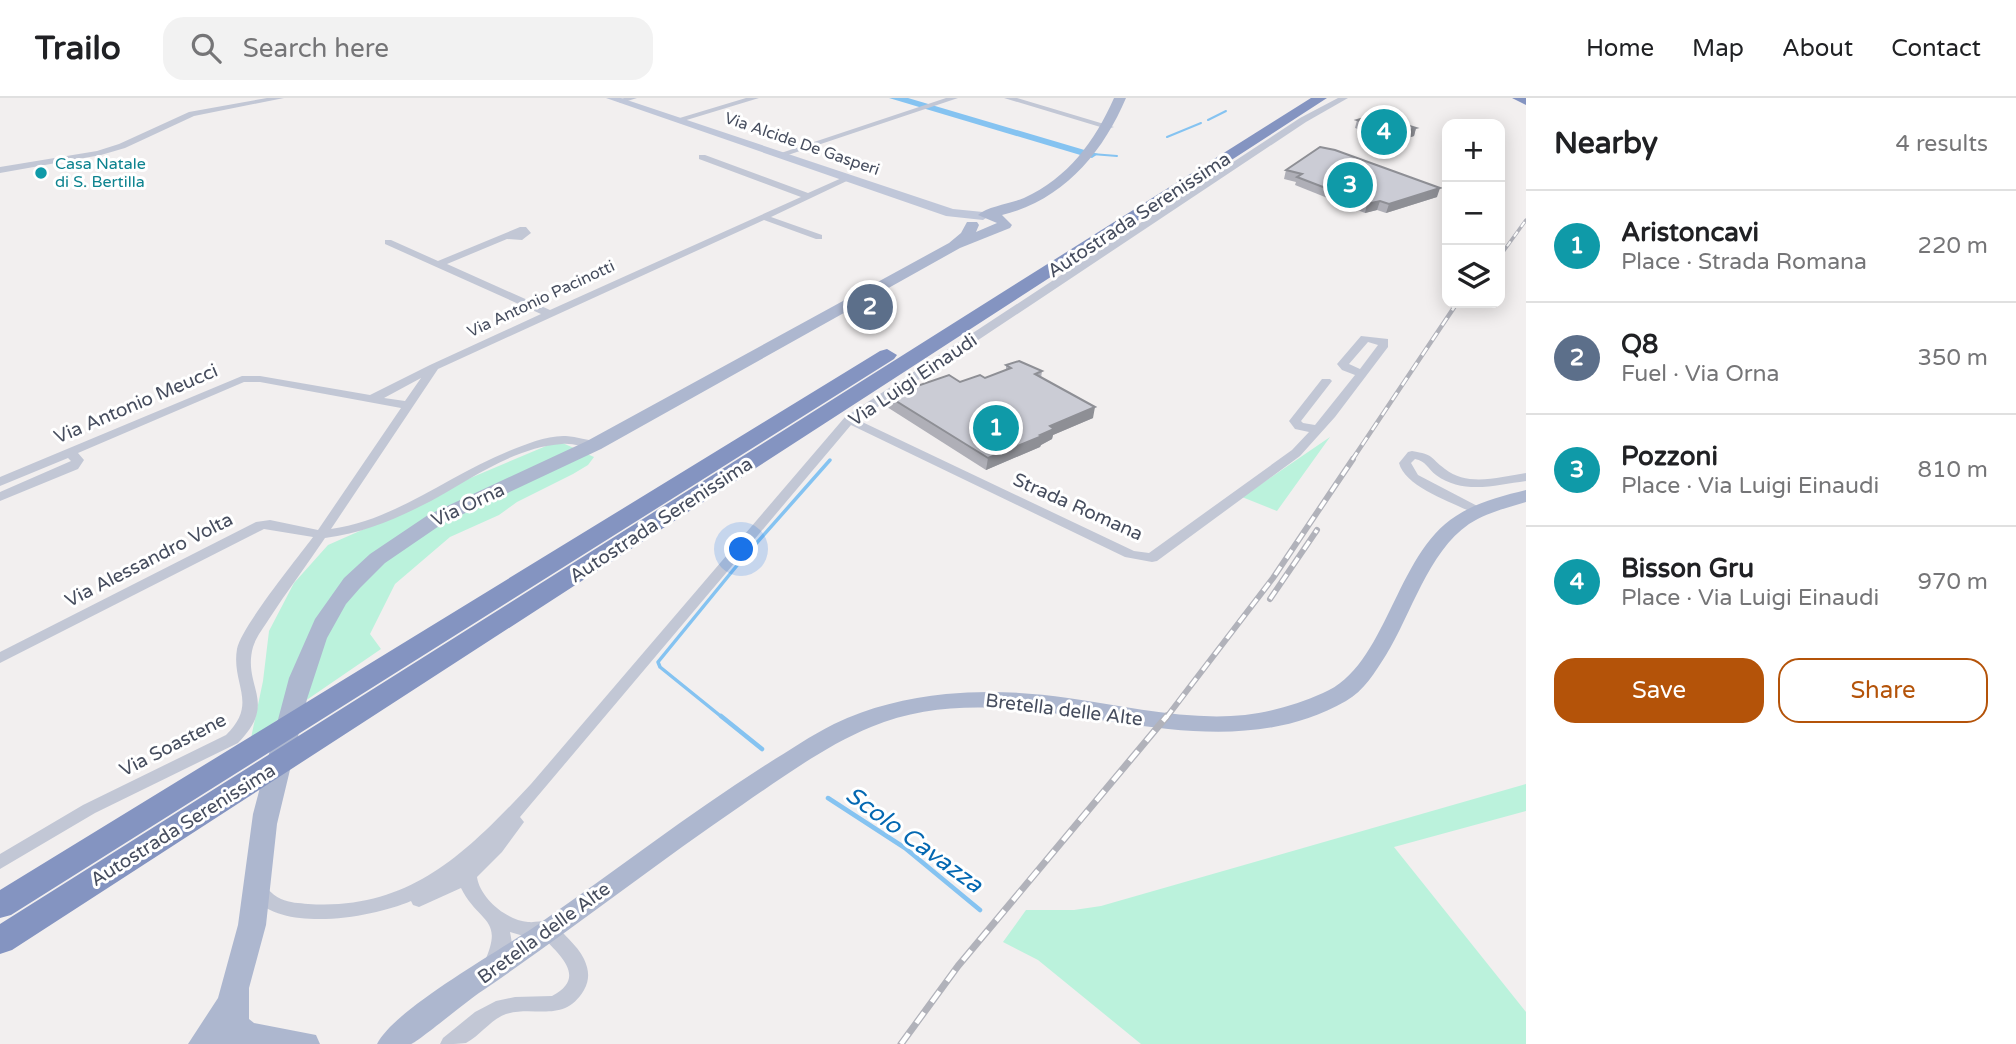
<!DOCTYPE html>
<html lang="en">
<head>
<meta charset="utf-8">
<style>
  :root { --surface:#fff; --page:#f2f2f2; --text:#202124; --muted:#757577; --line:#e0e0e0; --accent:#b45309 }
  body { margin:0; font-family:"Varela Round",sans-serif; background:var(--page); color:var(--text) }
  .controls { position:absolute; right:21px; top:21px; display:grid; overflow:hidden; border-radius:14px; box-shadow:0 4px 18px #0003 }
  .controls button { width:63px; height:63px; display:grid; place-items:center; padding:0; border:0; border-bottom:2px solid var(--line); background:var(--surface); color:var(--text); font:35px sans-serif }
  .you { position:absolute; left:742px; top:452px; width:24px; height:24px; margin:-18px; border:5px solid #fff; border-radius:50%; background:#1a73e8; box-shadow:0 0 0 10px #1a73e833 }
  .badge { display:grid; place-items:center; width:46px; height:46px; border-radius:50%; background:var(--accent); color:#fff; font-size:23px; font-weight:700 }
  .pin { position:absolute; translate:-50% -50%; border:4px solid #fff; box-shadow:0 2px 7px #0006 }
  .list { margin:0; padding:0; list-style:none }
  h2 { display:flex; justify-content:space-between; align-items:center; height:91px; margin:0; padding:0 28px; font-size:30px }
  h2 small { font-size:23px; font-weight:400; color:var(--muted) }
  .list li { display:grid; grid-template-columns:46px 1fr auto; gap:21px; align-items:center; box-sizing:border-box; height:112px; padding:0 28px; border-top:2px solid var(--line) }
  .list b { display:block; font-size:26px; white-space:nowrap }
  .list p { margin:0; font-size:23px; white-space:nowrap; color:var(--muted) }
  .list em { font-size:23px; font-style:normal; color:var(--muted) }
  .actions { display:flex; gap:14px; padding:21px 28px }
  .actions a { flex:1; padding:16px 0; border:2px solid var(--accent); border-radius:21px; text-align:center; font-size:24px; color:var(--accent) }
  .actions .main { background:var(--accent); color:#fff }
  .icon { flex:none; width:38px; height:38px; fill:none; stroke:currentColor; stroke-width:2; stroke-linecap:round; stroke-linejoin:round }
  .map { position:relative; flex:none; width:1526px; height:946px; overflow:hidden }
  header { display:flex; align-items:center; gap:42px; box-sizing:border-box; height:98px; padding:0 35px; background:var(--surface); border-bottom:2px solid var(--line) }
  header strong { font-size:33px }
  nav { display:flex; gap:38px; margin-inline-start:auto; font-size:24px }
  .search { width:490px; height:63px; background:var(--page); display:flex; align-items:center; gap:18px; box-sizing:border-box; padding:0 24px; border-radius:21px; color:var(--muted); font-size:26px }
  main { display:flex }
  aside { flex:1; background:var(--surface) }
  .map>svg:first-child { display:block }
  .green { fill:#bbf2dc }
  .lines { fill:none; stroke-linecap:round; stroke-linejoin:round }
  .stream-far2 { stroke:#85c3f1; stroke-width:2 }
  .stream-far1 { stroke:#85c3f1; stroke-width:3.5 }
  .stream { stroke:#85c3f1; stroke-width:4.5 }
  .river { fill:#85c3f1; fill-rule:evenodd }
  .street { fill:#c2c7d5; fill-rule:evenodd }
  .secondary { fill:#c0c7d9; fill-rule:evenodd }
  .primary { fill:#adb7cf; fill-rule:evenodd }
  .highway { fill:#8494c1; fill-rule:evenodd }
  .rail-far3-casing { stroke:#b1b2ba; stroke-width:3.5 }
  .rail-far2-casing { stroke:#b1b2ba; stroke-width:4.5 }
  .rail-far1-casing { stroke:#b1b2ba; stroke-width:6 }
  .rail-casing { stroke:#b1b2ba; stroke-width:7 }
  .rail-far3 { stroke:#fff; stroke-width:2; stroke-dasharray:6; stroke-linecap:butt }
  .rail-far2 { stroke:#fff; stroke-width:2.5; stroke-dasharray:9; stroke-linecap:butt }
  .rail-far1 { stroke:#fff; stroke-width:3.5; stroke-dasharray:10; stroke-linecap:butt }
  .rail { stroke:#fff; stroke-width:4.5; stroke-dasharray:13; stroke-linecap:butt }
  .wall { fill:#afafb7 }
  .shaded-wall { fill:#8e8f95 }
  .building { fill:#cbccd5; stroke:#8e8f95; stroke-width:2 }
  .culture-dot { fill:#0f9aa8; stroke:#fff; stroke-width:2.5 }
  .labels { text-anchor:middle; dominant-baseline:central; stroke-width:6; stroke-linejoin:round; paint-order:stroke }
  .far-street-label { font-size:16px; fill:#464d5e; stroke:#fff }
  .far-culture-label { font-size:16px; fill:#0d838f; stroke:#fff; text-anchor:start }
  .street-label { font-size:19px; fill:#464d5e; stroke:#fff }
  .near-water-label { font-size:24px; font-style:italic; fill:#0468b2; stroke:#fff }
</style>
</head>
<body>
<header>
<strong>Trailo</strong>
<div class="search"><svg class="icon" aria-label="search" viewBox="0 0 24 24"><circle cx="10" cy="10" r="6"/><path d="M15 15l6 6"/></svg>Search here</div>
<nav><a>Home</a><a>Map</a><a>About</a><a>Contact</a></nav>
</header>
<main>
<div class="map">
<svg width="1526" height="946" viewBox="0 0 1526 946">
  <rect width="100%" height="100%" fill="#f2efef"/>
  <path class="green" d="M 1330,339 L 1277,413 L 1242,399 Z
    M 558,343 L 594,359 L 588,367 L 573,376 L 517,404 L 499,417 L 450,439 L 395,486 L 370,536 L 381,551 L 251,640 L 263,583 L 269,533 L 294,485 L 328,447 L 414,409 L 468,381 Z
    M 1526,686 L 1526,713 L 1394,749 L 1526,914 L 1526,946 L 1141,946 L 1038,862 L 1003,844 L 1026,812 L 1074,812 L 1101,808 Z"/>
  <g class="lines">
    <path class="stream-far2" d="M 1208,22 L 1226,13
      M 1167,39 L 1201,25
      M 1092,56 L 1117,58"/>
    <path class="stream-far1" d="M 723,620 L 660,569 L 658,564 L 739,465 L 830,362"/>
    <path class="stream" d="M 721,618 L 762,651
      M 828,700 L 905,750 L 980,812"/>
    <path class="river" d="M 889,0 L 908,0 L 1098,56 L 1092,60 L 1087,59 Z"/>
    <path class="street" d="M 267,0 L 284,0 L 194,18 L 125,50 L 101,57 L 0,75 L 0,69 L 97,53 L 119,46 L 189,14 Z
      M 624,0 L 637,0 L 621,5 L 617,3 Z
      M 746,0 L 759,0 L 680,24 L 673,22 Z
      M 946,0 L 958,0 L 782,59 L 775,57 Z
      M 1004,0 L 1017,0 L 1114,29 L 1107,31 Z
      M 1338,0 L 1348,0 L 1306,24 L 858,322 L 1134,453 L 1149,455 L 1292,352 L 1309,334 L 1295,331 L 1289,323 L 1322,281 L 1330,281 L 1332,283 L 1301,323 L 1303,325 L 1315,327 L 1355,277 L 1342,272 L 1337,266 L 1361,238 L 1388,241 L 1388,249 L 1335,319 L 1300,358 L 1157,463 L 1152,464 L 1125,459 L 851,327 L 520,719 L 524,724 L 502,754 L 477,779 C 480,800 506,822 528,824 C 537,825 545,821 555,824 C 562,837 577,846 584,861 C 589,872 590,881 584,892 C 564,926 535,907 506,916 C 490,922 481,937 466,945 C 460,946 448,946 440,946 L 443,940 L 475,914 L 496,903 L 515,899 L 552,898 C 588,879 559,857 542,838 L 527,839 L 510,834 L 512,845 L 501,870 L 494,873 L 487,870 L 484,865 C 505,819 479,826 461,790 L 419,809 L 413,807 L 411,803 C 372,820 272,838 247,791 L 250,786 C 264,782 269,796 281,801 C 290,805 299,805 308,806 C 410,813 467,754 531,686 L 845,319 L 1300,20 ZM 1368,244 L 1378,247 L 1360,271 L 1349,266 Z
      M 699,57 L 705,57 L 808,95 L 844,79 L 851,81 L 771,119 L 822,137 L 822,141 L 816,141 L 764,122 L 438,271 L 331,431 C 396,422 449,377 509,353 C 526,346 548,337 566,338 C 577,339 588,342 598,344 L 600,347 L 594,351 C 584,349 572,345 562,346 C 515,349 471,381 431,403 C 396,421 364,435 325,440 C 307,467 287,493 269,521 C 264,529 256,539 253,549 C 242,589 279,604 238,645 L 95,715 L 0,771 L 0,756 L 83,707 L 226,637 C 259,605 231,587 237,551 C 242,528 296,462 313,439 L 264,431 L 0,565 L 0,554 L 256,424 L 270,422 L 318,432 L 401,310 L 260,284 L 244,284 L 78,355 L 84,362 L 78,371 L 0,403 L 0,394 L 71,363 L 68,360 L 0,388 L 0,379 L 242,278 L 260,278 L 370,297 L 430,267 L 541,216 L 385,146 L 385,142 L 391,142 L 438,163 L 520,129 L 526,129 L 531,135 L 522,142 L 507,141 L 447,166 L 550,212 L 801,99 L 699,61 ZM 421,280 L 405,303 L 384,300 Z
      M 1412,353 C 1435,357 1429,359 1445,371 C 1468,389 1499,379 1526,375 L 1526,383 C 1496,387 1463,397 1436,377 C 1428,371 1426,363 1415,361 L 1411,365 L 1418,377 L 1485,412 L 1483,415 L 1473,415 C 1452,404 1405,389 1399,365 L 1408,354 Z"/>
    <path class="secondary" d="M 606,0 L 621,0 L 953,111 L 983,114 L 989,118 L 983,122 L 946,118 Z"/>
    <path class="primary" d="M 1114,0 L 1126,0 C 1102,56 1063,102 1002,117 L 1012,127 L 1010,130 L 960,150 L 601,351 L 442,426 L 385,465 L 360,490 L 346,506 L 327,540 L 307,601 L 277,726 L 266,827 L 249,890 L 249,921 L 254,925 L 316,937 L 320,946 L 188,946 L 218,900 L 238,827 L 253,716 L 289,580 L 315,521 L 344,480 L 370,456 L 428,417 L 587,343 L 949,145 L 961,135 L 967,124 L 977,124 L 979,127 L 976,134 L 997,125 L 978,117 C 988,108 1010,106 1024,100 C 1068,80 1095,43 1114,0 Z
      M 1526,392 L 1526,404 C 1506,410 1486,415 1469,426 C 1428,454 1411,517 1386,557 C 1375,574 1364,593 1346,603 C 1198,687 1025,565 871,629 C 825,648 783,679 742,707 C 654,767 570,833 482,893 C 469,901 418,944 411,946 C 401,946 387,946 377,946 C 395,910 503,851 540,825 C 615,773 687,717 764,668 C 787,654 810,638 834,626 C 869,609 907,600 946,596 C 986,592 1028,594 1068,600 C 1126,608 1186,623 1245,617 C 1272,614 1298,606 1323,595 C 1387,569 1395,456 1456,418 C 1477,404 1502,398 1526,392 Z"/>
    <path class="highway" d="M 1311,0 L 1327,0 L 12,852 L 0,856 L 0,826 Z
      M 1512,0 L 1526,0 L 1526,7 Z
      M 887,251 L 897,257 L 894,261 L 11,817 L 0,820 L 0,792 L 880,253 Z"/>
    <defs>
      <path id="rail-far3" d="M 1500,158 L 1526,122"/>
      <path id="rail-far2" d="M 1352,362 L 1457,205"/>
      <path id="rail-far1" d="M 1270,501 L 1317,432
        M 1166,620 L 1273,480 L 1353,361"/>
      <path id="rail" d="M 901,946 L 958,868 L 1167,618"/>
    </defs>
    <use href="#rail-far3" class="rail-far3-casing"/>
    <use href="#rail-far2" class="rail-far2-casing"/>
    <use href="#rail-far1" class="rail-far1-casing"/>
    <use href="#rail" class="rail-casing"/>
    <use href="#rail-far3" class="rail-far3"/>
    <use href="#rail-far2" class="rail-far2"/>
    <use href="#rail-far1" class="rail-far1"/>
    <use href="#rail" class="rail"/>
  </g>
  <path class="wall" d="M 1357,22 L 1416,30 L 1414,38 L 1396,44 L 1355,30 Z
    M 1286,72 L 1437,99 L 1386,115 L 1377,112 L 1365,115 L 1295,87 L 1296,84 L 1284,81 Z
    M 1006,267 L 1042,273 L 1041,280 L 1093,320 L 1053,337 L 1052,341 L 1041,347 L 1040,349 L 986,372 L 887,309 L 888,298 L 985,280 L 1006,272 Z"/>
  <path class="shaded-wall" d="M 1416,30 L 1414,38 L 1396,44 L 1398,35 Z
    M 1440,90 L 1437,99 L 1386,115 L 1389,106 Z
    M 1380,103 L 1377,112 L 1365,115 L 1367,106 Z
    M 1095,309 L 1093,320 L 1053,337 L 1052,341 L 1041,347 L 1040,349 L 986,372 L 988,360 L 1040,337 L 1050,328 Z"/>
  <path class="building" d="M 1374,17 L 1416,30 L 1398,35 L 1357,22 Z
    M 1320,49 L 1335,52 L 1440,90 L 1389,106 L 1380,103 L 1367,106 L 1297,79 L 1302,76 L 1286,72 Z
    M 1019,263 L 1042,273 L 1035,276 L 1095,309 L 1050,328 L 1054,331 L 1040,337 L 1042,338 L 988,360 L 888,298 L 949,277 L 960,284 L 980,277 L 985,280 L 1011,270 L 1006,267 Z"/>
  <circle class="culture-dot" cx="41" cy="75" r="7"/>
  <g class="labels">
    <g class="far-street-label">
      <text transform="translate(802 46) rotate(19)">Via Alcide De Gasperi</text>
      <text transform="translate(541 201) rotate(-25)">Via Antonio Pacinotti</text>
    </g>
    <g class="far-culture-label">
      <text x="55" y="66">Casa Natale<tspan x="55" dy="18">di S. Bertilla</tspan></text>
    </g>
    <g class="street-label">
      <text transform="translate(1139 117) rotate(-33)">Autostrada Serenissima</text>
      <text transform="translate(913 282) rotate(-34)">Via Luigi Einaudi</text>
      <text transform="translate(136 306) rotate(-23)">Via Antonio Meucci</text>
      <text transform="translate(468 407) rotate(-25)">Via Orna</text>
      <text transform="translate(1078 409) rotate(24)">Strada Romana</text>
      <text transform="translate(661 422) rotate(-33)">Autostrada Serenissima</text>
      <text transform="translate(149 462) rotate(-27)">Via Alessandro Volta</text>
      <text transform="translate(1064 612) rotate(7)">Bretella delle Alte</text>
      <text transform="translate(173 647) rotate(-27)">Via Soastene</text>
      <text transform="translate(183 727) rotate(-32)">Autostrada Serenissima</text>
      <text transform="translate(544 835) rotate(-36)">Bretella delle Alte</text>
    </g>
    <g class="near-water-label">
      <text transform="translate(914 742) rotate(36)">Scolo Cavazza</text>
    </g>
  </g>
</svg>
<div class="controls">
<button>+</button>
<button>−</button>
<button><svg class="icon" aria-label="layers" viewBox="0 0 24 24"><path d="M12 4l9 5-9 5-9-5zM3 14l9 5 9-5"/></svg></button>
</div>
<div class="you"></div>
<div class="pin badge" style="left:996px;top:330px;background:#0f9aa8">1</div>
<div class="pin badge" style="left:870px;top:209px;background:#5c6f8a">2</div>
<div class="pin badge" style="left:1350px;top:87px;background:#0f9aa8">3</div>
<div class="pin badge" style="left:1384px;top:34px;background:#0f9aa8">4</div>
</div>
<aside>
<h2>Nearby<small>4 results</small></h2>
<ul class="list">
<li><span class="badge" style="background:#0f9aa8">1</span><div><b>Aristoncavi</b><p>Place · Strada Romana</p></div><em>220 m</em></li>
<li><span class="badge" style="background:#5c6f8a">2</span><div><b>Q8</b><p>Fuel · Via Orna</p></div><em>350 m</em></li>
<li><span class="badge" style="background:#0f9aa8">3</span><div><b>Pozzoni</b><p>Place · Via Luigi Einaudi</p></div><em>810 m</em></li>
<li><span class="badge" style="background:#0f9aa8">4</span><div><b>Bisson Gru</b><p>Place · Via Luigi Einaudi</p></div><em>970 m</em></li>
</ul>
<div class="actions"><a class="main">Save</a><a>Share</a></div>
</aside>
</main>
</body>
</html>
